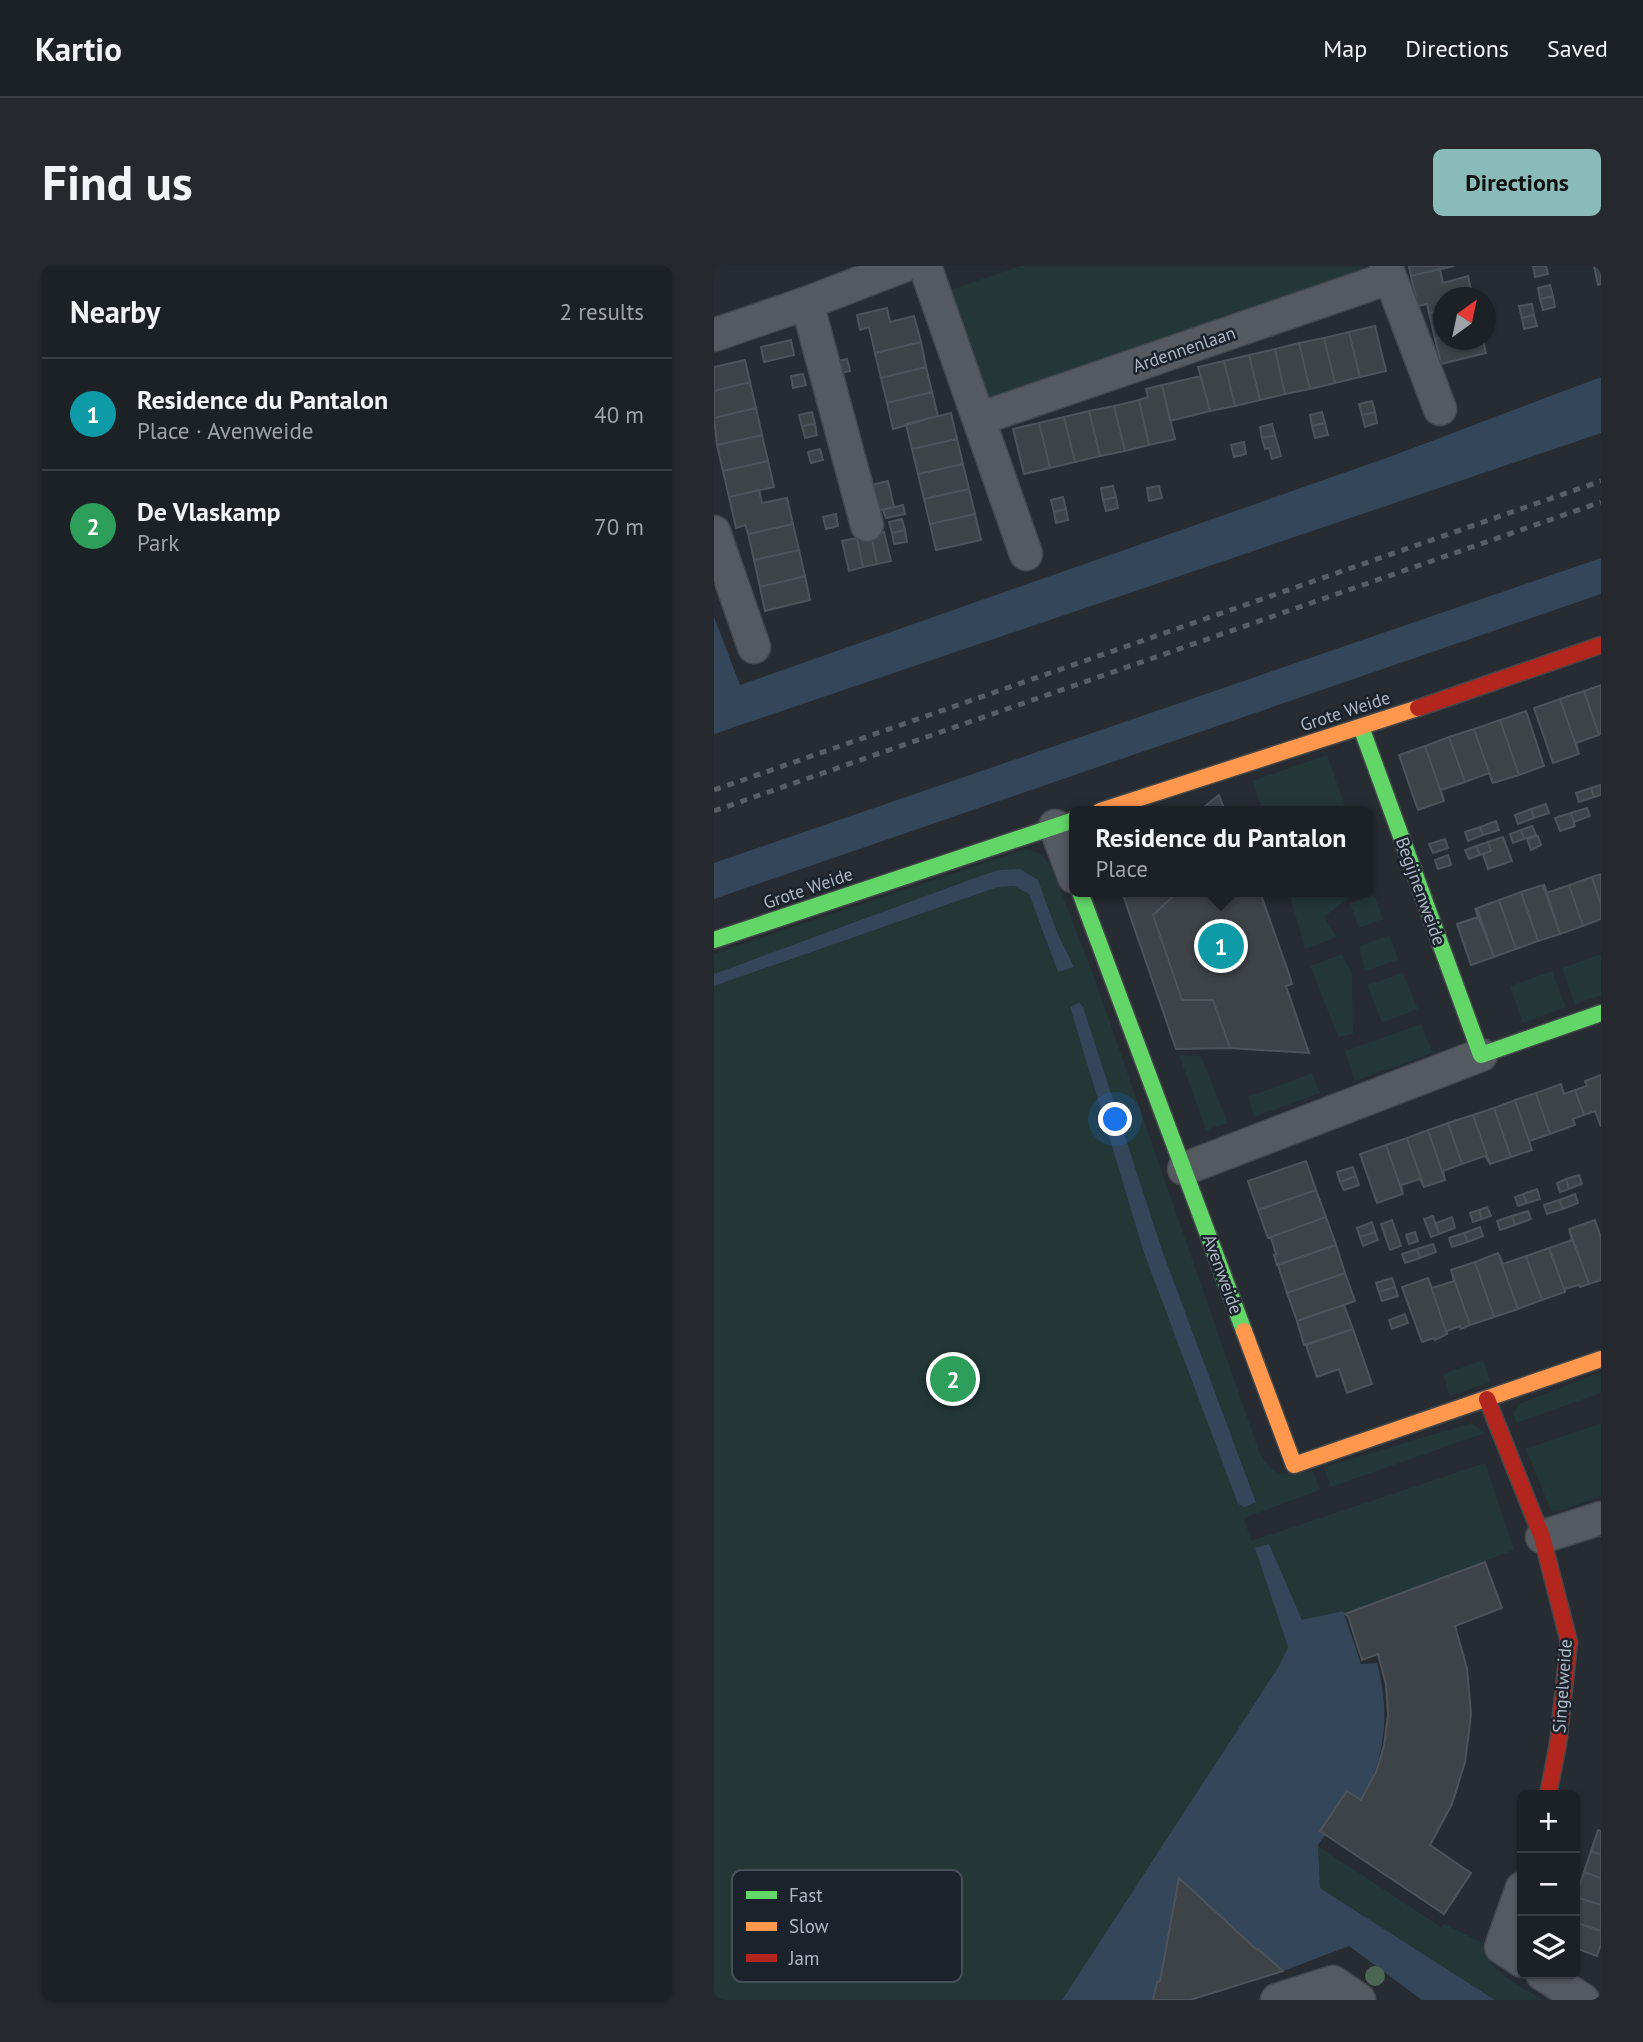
<!DOCTYPE html>
<html lang="en">
<head>
<meta charset="utf-8">
<style>
  :root { --surface:#1c2125; --page:#25292d; --text:#f1f3f6; --muted:#a0a3a7; --line:#3a3e42; --accent:#8bbbb9 }
  body { margin:0; font-family:"PT Sans",sans-serif; background:var(--page); color:var(--text) }
  .controls { position:absolute; right:21px; bottom:21px; display:grid; overflow:hidden; border-radius:10px; box-shadow:0 2px 5px #0004 }
  .controls button { width:63px; height:63px; display:grid; place-items:center; padding:0; border:0; border-bottom:2px solid var(--line); background:var(--surface); color:var(--text); font:35px sans-serif }
  .compass { position:absolute; left:719px; top:21px; width:63px; height:63px; border-radius:50%; background:var(--surface); box-shadow:0 2px 5px #0004; rotate:33deg }
  .you { position:absolute; left:402px; top:854px; width:24px; height:24px; margin:-18px; border:5px solid #fff; border-radius:50%; background:#1a73e8; box-shadow:0 0 0 10px #1a73e833 }
  .badge { display:grid; place-items:center; width:46px; height:46px; border-radius:50%; background:var(--accent); color:#fff; font-size:23px; font-weight:700 }
  .pin { position:absolute; translate:-50% -50%; border:4px solid #fff; box-shadow:0 2px 7px #0006 }
  .popup { position:absolute; left:355px; top:540px; width:304px; height:91px; box-sizing:border-box; display:grid; place-content:center; border-radius:10px; background:var(--surface); filter:drop-shadow(0 2px 5px #0005); font-size:23px; white-space:nowrap; color:var(--muted) }
  .popup b { font-size:26px; color:var(--text) }
  .popup::after { content:''; position:absolute; left:50%; top:100%; margin-left:-14px; border:14px solid transparent; border-top-color:var(--surface) }
  .list { margin:0; padding:0; list-style:none }
  h2 { display:flex; justify-content:space-between; align-items:center; height:91px; margin:0; padding:0 28px; font-size:30px }
  h2 small { font-size:23px; font-weight:400; color:var(--muted) }
  .list li { display:grid; grid-template-columns:46px 1fr auto; gap:21px; align-items:center; box-sizing:border-box; height:112px; padding:0 28px; border-top:2px solid var(--line) }
  .list b { display:block; font-size:26px; white-space:nowrap }
  .list p { margin:0; font-size:23px; white-space:nowrap; color:var(--muted) }
  .list em { font-size:23px; font-style:normal; color:var(--muted) }
  .icon { flex:none; width:38px; height:38px; fill:none; stroke:currentColor; stroke-width:2; stroke-linecap:round; stroke-linejoin:round }
  .map { position:relative; flex:none; width:887px; height:1734px; overflow:hidden; border-radius:10px }
  header { display:flex; align-items:center; gap:42px; box-sizing:border-box; height:98px; padding:0 35px; background:var(--surface); border-bottom:2px solid var(--line) }
  header strong { font-size:33px }
  nav { display:flex; gap:38px; margin-inline-start:auto; font-size:24px }
  .intro { display:flex; align-items:center; justify-content:space-between; box-sizing:border-box; height:168px; padding:0 42px }
  h1 { margin:0; font-size:49px }
  .button { padding:18px 32px; border-radius:10px; background:var(--accent); color:#111; font-size:24px; font-weight:700 }
  main { display:flex; gap:42px; padding:0 42px }
  aside { flex:1; background:var(--surface); border-radius:10px; box-shadow:0 2px 5px #0004 }
  .map>svg:first-child { display:block }
  .green { fill:#233737; fill-rule:evenodd }
  .water { fill:#344659 }
  .building { fill:#3e4348; stroke:#4d535a; stroke-width:2 }
  .lines { fill:none; stroke-linecap:round; stroke-linejoin:round }
  .street-casing { stroke:#43484c; stroke-width:35 }
  .fast-casing { stroke:#43484c; stroke-width:19 }
  .slow-casing { stroke:#43484c; stroke-width:19 }
  .jam-casing { stroke:#43484c; stroke-width:19 }
  .street { stroke:#555a60; stroke-width:32 }
  .fast { stroke:#63d668; stroke-width:16 }
  .slow { stroke:#ff974d; stroke-width:16 }
  .jam { stroke:#b3261e; stroke-width:16 }
  .rail { stroke:#595e63; stroke-width:5; stroke-dasharray:7 7; stroke-linecap:butt }
  .tree { fill:#4a6552 }
  .labels { text-anchor:middle; dominant-baseline:central; stroke-width:5; stroke-linejoin:round; paint-order:stroke }
  .street-label { font-size:18px; fill:#aeb8c4; stroke:#1a222b }
  .key { fill:#1a222b; stroke:#464f59; stroke-width:2 }
  .key-label { font-size:19px; fill:#aeb8c4 }
</style>
</head>
<body>
<header>
<strong>Kartio</strong>
<nav><a>Map</a><a>Directions</a><a>Saved</a></nav>
</header>
<div class="intro"><h1>Find us</h1><a class="button">Directions</a></div>
<main>
<aside>
<h2>Nearby<small>2 results</small></h2>
<ul class="list">
<li><span class="badge" style="background:#0f9aa8">1</span><div><b>Residence du Pantalon</b><p>Place · Avenweide</p></div><em>40 m</em></li>
<li><span class="badge" style="background:#2e9e5b">2</span><div><b>De Vlaskamp</b><p>Park</p></div><em>70 m</em></li>
</ul>
</aside>
<div class="map">
<svg width="887" height="1734" viewBox="0 0 887 1734">
  <rect width="100%" height="100%" fill="#262c31"/>
  <path class="green" d="M 306,0 L 654,0 L 486,70 L 285,136 L 265,127 L 231,26 Z
    M 613,489 L 633,545 L 549,545 L 538,515 Z
    M 312,583 L 327,588 L 337,600 L 379,708 L 545,1185 C 559,1214 571,1209 599,1205 L 606,1224 L 530,1252 L 537,1275 L 771,1197 L 800,1284 L 631,1348 L 629,1345 L 588,1355 L 555,1279 L 541,1282 L 574,1381 L 565,1400 L 348,1734 L 0,1734 L 0,720 L 284,621 L 300,620 L 315,628 L 344,705 L 360,700 L 343,666 L 324,614 L 266,610 L 0,708 L 0,688 ZM 364,735 L 369,741 L 448,984 L 542,1235 L 532,1241 L 524,1238 L 430,987 L 356,741 Z
    M 575,626 L 642,626 L 610,651 L 623,671 L 591,683 Z
    M 660,629 L 669,653 L 645,662 L 636,637 Z
    M 676,669 L 684,694 L 651,705 L 645,680 Z
    M 628,688 L 638,708 L 639,768 L 624,771 L 596,700 Z
    M 887,688 L 887,729 L 861,739 L 848,702 Z
    M 838,705 L 852,741 L 809,757 L 796,720 Z
    M 689,707 L 704,743 L 668,757 L 653,719 Z
    M 707,758 L 719,787 L 641,815 L 631,785 Z
    M 465,789 L 487,790 L 514,857 L 492,864 Z
    M 598,807 L 606,827 L 540,851 L 534,831 Z
    M 769,1094 L 777,1116 L 736,1130 L 729,1108 Z
    M 887,1106 L 887,1127 L 802,1157 L 799,1147 L 805,1138 Z
    M 758,1157 L 771,1167 L 617,1221 L 610,1201 Z
    M 887,1157 L 887,1230 L 848,1244 L 837,1245 L 812,1183 Z
    M 604,1580 L 727,1661 L 730,1658 L 767,1676 C 774,1707 804,1718 829,1734 L 781,1734 L 606,1622 Z"/>
  <path class="water" d="M 887,111 L 887,167 L 0,468 L 0,351 L 26,419 L 678,190 Z
    M 887,292 L 887,328 L 0,633 L 0,597 Z
    M 306,603 L 324,614 L 343,666 L 360,701 L 344,706 L 315,628 L 300,620 L 284,621 L 0,720 L 0,708 L 266,610 L 285,604 Z
    M 365,736 L 369,741 L 448,984 L 542,1236 L 531,1241 L 524,1238 L 430,987 L 356,741 Z
    M 555,1278 L 588,1354 L 629,1345 L 647,1398 L 663,1397 C 676,1447 672,1487 649,1534 L 639,1530 L 604,1579 L 606,1622 L 781,1734 L 708,1734 L 635,1680 L 569,1705 L 545,1683 L 542,1683 L 465,1612 L 446,1715 L 442,1716 L 439,1734 L 348,1734 L 565,1400 L 574,1381 L 541,1282 Z"/>
  <path class="building" d="M 695,0 L 740,0 L 697,10 Z
    M 819,0 L 832,0 L 834,8 L 821,11 Z
    M 880,0 L 887,0 L 887,18 L 884,19 Z
    M 726,3 L 729,17 L 754,10 L 759,32 L 730,32 L 730,44 L 715,47 L 713,38 L 704,40 L 697,10 Z
    M 836,19 L 839,30 L 826,33 L 824,22 Z
    M 839,30 L 841,41 L 829,44 L 826,33 Z
    M 818,38 L 820,49 L 808,52 L 805,40 Z
    M 173,42 L 176,56 L 200,50 L 207,76 L 161,87 L 155,61 L 146,64 L 143,49 Z
    M 730,44 L 730,71 L 721,73 L 715,47 Z
    M 820,49 L 823,60 L 810,63 L 808,52 Z
    M 661,60 L 672,105 L 646,111 L 635,66 Z
    M 635,66 L 646,111 L 621,117 L 610,72 Z
    M 730,71 L 730,74 L 769,74 L 772,87 L 727,98 L 721,73 Z
    M 610,72 L 621,117 L 596,123 L 585,77 Z
    M 77,74 L 80,89 L 50,96 L 47,81 Z
    M 207,76 L 212,101 L 167,112 L 161,87 Z
    M 585,77 L 596,123 L 571,128 L 561,83 Z
    M 561,83 L 571,128 L 546,134 L 535,89 Z
    M 535,89 L 546,134 L 521,140 L 510,95 Z
    M 133,93 L 136,105 L 123,108 L 120,96 Z
    M 31,94 L 36,116 L 0,125 L 0,101 Z
    M 510,95 L 521,140 L 496,145 L 484,101 Z
    M 212,101 L 218,126 L 173,137 L 167,112 Z
    M 89,108 L 92,119 L 79,122 L 77,110 Z
    M 487,110 L 496,145 L 456,155 L 448,119 Z
    M 36,116 L 42,142 L 0,152 L 0,125 Z
    M 448,119 L 461,173 L 435,179 L 425,134 L 434,131 L 432,123 Z
    M 218,126 L 224,150 L 179,163 L 173,137 Z
    M 425,134 L 435,179 L 411,185 L 400,140 Z
    M 658,135 L 661,146 L 648,149 L 645,138 Z
    M 400,140 L 411,185 L 386,190 L 375,145 Z
    M 42,142 L 48,169 L 3,179 L 0,152 Z
    M 375,145 L 386,190 L 361,196 L 350,151 Z
    M 98,146 L 101,158 L 88,160 L 85,149 Z
    M 608,146 L 611,157 L 598,160 L 596,149 Z
    M 661,146 L 663,157 L 651,161 L 648,149 Z
    M 237,147 L 243,173 L 198,183 L 192,158 Z
    M 350,151 L 361,196 L 336,202 L 325,157 Z
    M 325,157 L 336,202 L 310,208 L 299,163 Z
    M 611,157 L 614,169 L 601,172 L 598,160 Z
    M 101,158 L 103,169 L 91,172 L 88,160 Z
    M 558,158 L 561,169 L 548,172 L 546,161 Z
    M 48,169 L 54,195 L 9,205 L 3,179 Z
    M 561,169 L 567,190 L 558,193 L 555,182 L 551,183 L 548,172 Z
    M 243,173 L 249,198 L 204,208 L 198,183 Z
    M 530,176 L 532,188 L 520,191 L 517,179 Z
    M 106,183 L 109,194 L 97,197 L 94,186 Z
    M 54,195 L 60,221 L 15,231 L 9,205 Z
    M 249,198 L 255,223 L 210,233 L 204,208 Z
    M 174,215 L 180,241 L 166,244 L 162,230 L 152,232 L 149,221 Z
    M 399,220 L 402,231 L 389,234 L 387,222 Z
    M 445,220 L 448,232 L 435,235 L 433,222 Z
    M 255,223 L 261,248 L 216,258 L 210,233 Z
    M 45,224 L 48,237 L 73,232 L 79,258 L 34,268 L 31,259 L 22,262 L 15,231 Z
    M 349,231 L 352,243 L 340,246 L 337,234 Z
    M 402,231 L 404,242 L 392,245 L 389,234 Z
    M 189,239 L 191,248 L 172,252 L 169,244 Z
    M 352,243 L 354,254 L 342,257 L 340,246 Z
    M 122,248 L 124,260 L 112,263 L 109,251 Z
    M 261,248 L 267,274 L 222,284 L 216,258 Z
    M 188,253 L 191,264 L 178,267 L 175,256 Z
    M 79,258 L 85,284 L 40,294 L 34,268 Z
    M 191,264 L 193,276 L 180,278 L 178,267 Z
    M 170,266 L 177,295 L 163,298 L 157,269 Z
    M 157,269 L 163,298 L 149,301 L 143,272 Z
    M 143,272 L 149,301 L 135,305 L 128,275 Z
    M 85,284 L 91,310 L 46,321 L 40,294 Z
    M 91,310 L 96,334 L 51,345 L 46,321 Z
    M 887,419 L 887,468 L 885,469 L 870,425 Z
    M 870,425 L 885,469 L 862,477 L 865,488 L 846,433 Z
    M 846,433 L 865,488 L 839,497 L 820,442 Z
    M 812,445 L 830,500 L 805,509 L 786,454 Z
    M 786,454 L 805,509 L 779,517 L 760,463 Z
    M 760,463 L 779,517 L 779,518 L 775,507 L 751,516 L 735,471 Z
    M 735,471 L 751,516 L 727,524 L 730,535 L 711,480 Z
    M 711,480 L 730,535 L 704,544 L 685,489 Z
    M 887,519 L 887,529 L 880,531 L 877,522 Z
    M 877,522 L 880,531 L 865,536 L 862,527 Z
    M 505,529 L 511,545 L 485,545 Z
    M 832,538 L 835,547 L 820,552 L 817,543 Z
    M 873,542 L 876,550 L 860,556 L 857,547 Z
    M 817,543 L 820,552 L 804,558 L 801,549 Z
    M 857,547 L 861,560 L 846,565 L 841,552 Z
    M 782,555 L 785,564 L 769,569 L 766,561 Z
    M 818,560 L 822,569 L 810,573 L 807,564 Z
    M 766,561 L 769,569 L 754,575 L 751,566 Z
    M 807,564 L 810,573 L 799,577 L 796,568 Z
    M 824,570 L 827,579 L 817,584 L 813,573 Z
    M 789,571 L 798,595 L 774,603 L 769,588 L 777,585 L 774,576 Z
    M 731,573 L 734,582 L 719,587 L 715,578 Z
    M 774,576 L 777,585 L 766,589 L 762,580 Z
    M 762,580 L 766,589 L 755,593 L 751,584 Z
    M 734,589 L 737,599 L 724,603 L 721,594 Z
    M 887,608 L 887,639 L 878,611 Z
    M 878,611 L 887,639 L 887,653 L 869,660 L 855,619 Z
    M 830,618 L 833,627 L 855,619 L 869,660 L 846,668 Z
    M 829,619 L 846,668 L 824,675 L 807,626 Z
    M 408,626 L 464,626 L 439,649 L 468,734 L 499,734 L 516,782 L 462,783 Z
    M 464,626 L 546,626 L 576,711 L 578,718 L 572,720 L 595,787 L 516,782 L 499,734 L 468,734 L 439,649 Z
    M 807,626 L 824,675 L 802,683 L 785,634 Z
    M 785,634 L 802,683 L 780,691 L 763,642 Z
    M 761,642 L 780,691 L 757,699 L 743,658 L 764,651 Z
    M 887,809 L 887,861 L 881,845 L 870,849 L 861,824 L 873,820 L 871,815 Z
    M 847,818 L 850,828 L 861,824 L 870,849 L 859,853 L 861,859 L 836,868 L 822,827 Z
    M 822,827 L 836,868 L 815,875 L 801,834 Z
    M 801,834 L 818,884 L 797,891 L 780,842 Z
    M 780,842 L 797,891 L 776,898 L 759,849 Z
    M 759,849 L 776,898 L 771,890 L 748,898 L 734,857 Z
    M 734,857 L 748,898 L 729,905 L 731,914 L 714,864 Z
    M 714,864 L 731,914 L 710,921 L 693,872 Z
    M 693,872 L 710,921 L 706,913 L 687,919 L 689,928 L 672,879 Z
    M 672,879 L 689,928 L 663,937 L 646,888 Z
    M 592,895 L 602,924 L 544,944 L 534,915 Z
    M 639,901 L 642,910 L 626,916 L 623,906 Z
    M 865,909 L 868,918 L 855,923 L 852,913 Z
    M 642,910 L 645,919 L 630,924 L 626,916 Z
    M 852,913 L 855,923 L 846,926 L 843,917 Z
    M 823,923 L 826,933 L 813,937 L 809,928 Z
    M 602,924 L 612,951 L 554,972 L 544,944 Z
    M 809,928 L 813,937 L 804,940 L 801,931 Z
    M 861,928 L 864,937 L 849,943 L 845,934 Z
    M 845,934 L 849,943 L 833,948 L 830,939 Z
    M 773,941 L 777,950 L 768,953 L 765,944 Z
    M 765,944 L 768,953 L 759,956 L 756,947 Z
    M 814,945 L 817,953 L 801,959 L 798,950 Z
    M 719,950 L 725,968 L 717,971 L 710,953 Z
    M 798,950 L 801,959 L 786,964 L 783,955 Z
    M 612,951 L 622,979 L 563,999 L 560,989 L 562,988 L 557,972 L 554,972 Z
    M 738,951 L 741,962 L 725,968 L 722,957 Z
    M 678,954 L 687,980 L 676,984 L 667,958 Z
    M 881,954 L 887,972 L 887,1014 L 875,1018 L 855,963 Z
    M 658,956 L 661,966 L 646,971 L 643,962 Z
    M 766,961 L 769,970 L 754,976 L 750,967 Z
    M 855,963 L 875,1018 L 866,1021 L 865,1019 L 851,1023 L 851,1026 L 835,982 L 858,974 Z
    M 661,966 L 664,974 L 649,980 L 646,971 Z
    M 701,966 L 704,975 L 695,978 L 692,969 Z
    M 750,967 L 754,976 L 738,981 L 735,972 Z
    M 719,978 L 722,986 L 706,992 L 703,983 Z
    M 622,979 L 631,1007 L 573,1027 L 564,999 Z
    M 835,982 L 851,1026 L 828,1034 L 812,990 Z
    M 703,983 L 706,992 L 691,997 L 688,988 Z
    M 784,987 L 789,998 L 812,990 L 828,1034 L 804,1043 Z
    M 784,987 L 804,1043 L 780,1051 L 761,996 Z
    M 761,996 L 780,1051 L 756,1059 L 737,1004 Z
    M 737,1004 L 756,1059 L 747,1063 L 746,1060 L 733,1065 L 733,1068 L 714,1012 L 718,1022 L 740,1015 Z
    M 631,1007 L 641,1035 L 583,1055 L 573,1027 Z
    M 678,1012 L 681,1021 L 665,1026 L 662,1017 Z
    M 714,1012 L 733,1068 L 721,1074 L 720,1072 L 708,1076 L 688,1021 Z
    M 681,1021 L 684,1030 L 668,1035 L 665,1026 Z
    M 641,1035 L 630,1039 L 639,1063 L 590,1079 L 583,1055 Z
    M 691,1048 L 694,1057 L 678,1063 L 675,1054 Z
    M 639,1063 L 658,1118 L 633,1127 L 625,1103 L 603,1111 L 592,1079 Z
    M 771,1296 L 788,1342 L 741,1360 L 753,1402 L 757,1448 L 754,1474 L 751,1496 L 738,1538 L 716,1579 L 757,1607 L 730,1648 L 606,1565 L 633,1525 L 647,1534 L 662,1506 L 670,1480 L 674,1449 L 672,1419 L 664,1388 L 648,1394 L 634,1350 L 631,1348 Z
    M 884,1564 L 887,1565 L 887,1589 L 877,1585 Z
    M 877,1585 L 887,1589 L 887,1612 L 870,1606 Z
    M 870,1606 L 887,1612 L 887,1639 L 862,1631 Z
    M 465,1612 L 542,1683 L 544,1683 L 569,1705 L 476,1734 L 439,1734 L 443,1716 L 446,1715 Z
    M 862,1631 L 887,1639 L 887,1665 L 861,1656 Z
    M 861,1656 L 887,1665 L 887,1678 L 883,1690 L 861,1682 Z"/>
  <g class="lines">
    <defs>
      <path id="street" d="M 211,0 L 312,288
        M 672,0 L 726,143
        M 93,37 L 153,259
        M 0,69 L 93,37 L 189,0
        M 265,153 L 675,12
        M 0,266 L 40,381
        M 341,560 L 360,611
        M 470,903 L 767,789
        M 828,1271 L 887,1252
        M 808,1622 L 787,1681 L 808,1695
        M 828,1708 L 869,1734
        M 563,1734 L 619,1716 L 645,1734"/>
      <path id="fast" d="M 647,461 L 767,789 L 887,747
        M 366,626 L 530,1065
        M 0,674 L 360,554"/>
      <path id="slow" d="M 386,545 L 704,442
        M 530,1065 L 580,1199 L 887,1093"/>
      <path id="jam" d="M 704,442 L 887,379
        M 773,1133 L 828,1271 L 855,1376 L 844,1478 L 834,1529"/>
    </defs>
    <use href="#street" class="street-casing"/>
    <use href="#fast" class="fast-casing"/>
    <use href="#slow" class="slow-casing"/>
    <use href="#jam" class="jam-casing"/>
    <use href="#street" class="street"/>
    <use href="#fast" class="fast"/>
    <use href="#slow" class="slow"/>
    <use href="#jam" class="jam"/>
    <path class="rail" d="M 0,524 L 887,215
      M 0,545 L 887,236"/>
  </g>
  <circle class="tree" cx="661" cy="1710" r="10"/>
  <g class="labels">
    <g class="street-label">
      <text transform="translate(470 83) rotate(-19)">Ardennenlaan</text>
      <text transform="translate(631 445) rotate(-18)">Grote Weide</text>
      <text transform="translate(94 622) rotate(-19)">Grote Weide</text>
      <text transform="translate(707 625) rotate(70)">Begijnenweide</text>
      <text transform="translate(509 1008) rotate(70)">Avenweide</text>
      <text transform="translate(848 1420) rotate(-86)">Singelweide</text>
    </g>
  </g>
  <rect x="18" y="1604" width="230" height="112" rx="10" class="key"/>
  <rect x="32" y="1625" width="31" height="8" fill="#63d668"/>
  <rect x="32" y="1656" width="31" height="9" fill="#ff974d"/>
  <rect x="32" y="1688" width="31" height="8" fill="#b3261e"/>
  <g class="key-label">
    <text x="75" y="1636">Fast</text>
    <text x="75" y="1667">Slow</text>
    <text x="75" y="1699">Jam</text>
  </g>
</svg>
<div class="controls">
<button>+</button>
<button>−</button>
<button><svg class="icon" aria-label="layers" viewBox="0 0 24 24"><path d="M12 4l9 5-9 5-9-5zM3 14l9 5 9-5"/></svg></button>
</div>
<svg class="compass" viewBox="-18 -18 36 36"><path d="M0-13l5 13h-10z" fill="#e53935"/><path d="M0 13l5-13h-10z" fill="#a0a3a7"/></svg>
<div class="you"></div>
<div class="pin badge" style="left:507px;top:680px;background:#0f9aa8">1</div>
<div class="popup"><b>Residence du Pantalon</b>Place</div>
<div class="pin badge" style="left:239px;top:1113px;background:#2e9e5b">2</div>
</div>
</main>
</body>
</html>
